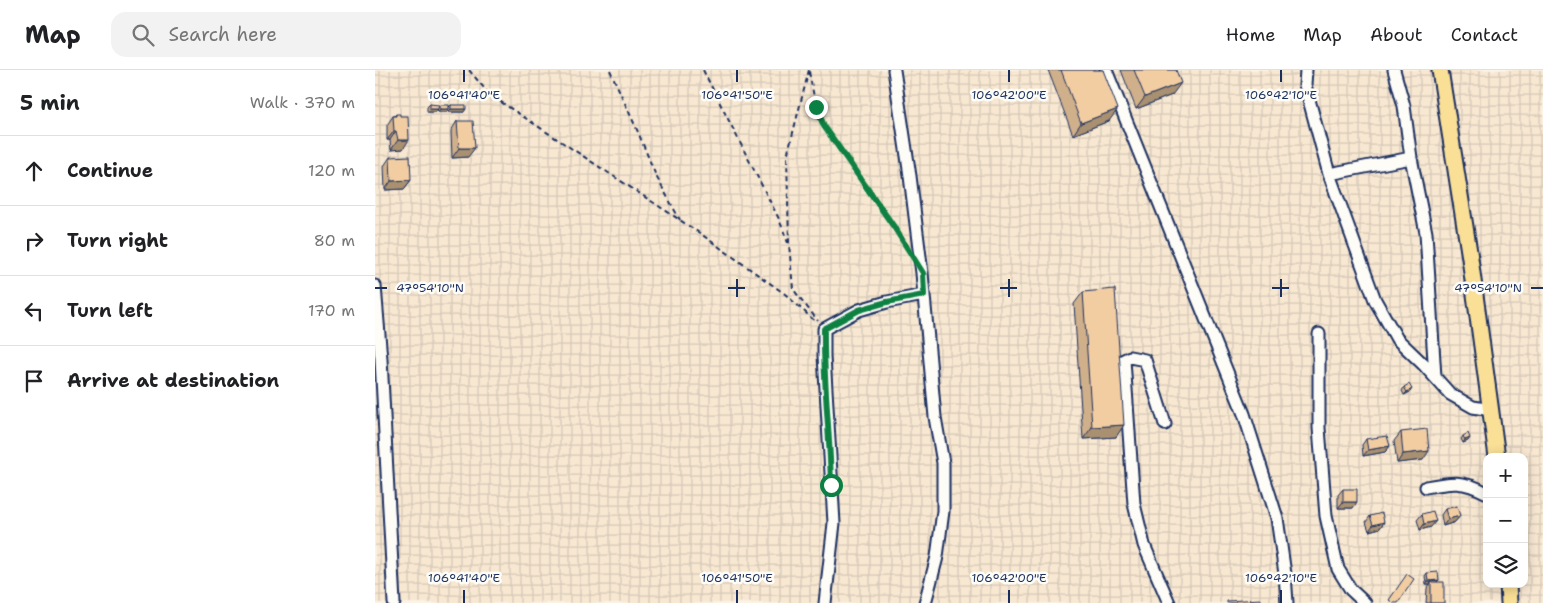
<!DOCTYPE html>
<html lang="en">
<head>
<meta charset="utf-8">
<style>
  :root { --surface:#fff; --page:#f2f2f2; --text:#202124; --muted:#757577; --line:#e0e0e0 }
  body { margin:0; font-family:"Shantell Sans",sans-serif; background:var(--page); color:var(--text) }
  .controls { position:absolute; right:15px; bottom:15px; display:grid; overflow:hidden; border-radius:10px; box-shadow:0 2px 12px #0003 }
  .controls button { width:45px; height:45px; display:grid; place-items:center; padding:0; border:0; border-bottom:1px solid var(--line); background:var(--surface); color:var(--text); font:25px sans-serif }
  .stop { position:absolute; width:15px; height:15px; margin:-11px; border:4px solid #0b8043; border-radius:50%; background:#fff }
  .stop.end { background:#0b8043; border-color:#fff; box-shadow:0 1px 5px #0008 }
  .list { margin:0; padding:0; list-style:none }
  h2 { display:flex; justify-content:space-between; align-items:center; height:65px; margin:0; padding:0 20px; font-size:21px }
  h2 small { font-size:16px; font-weight:400; color:var(--muted) }
  .list li { display:grid; grid-template-columns:32px 1fr auto; gap:15px; align-items:center; box-sizing:border-box; height:70px; padding:0 20px; border-top:1px solid var(--line) }
  .list b { display:block; font-size:19px; white-space:nowrap }
  .list em { font-size:16px; font-style:normal; color:var(--muted) }
  .icon { flex:none; width:28px; height:28px; fill:none; stroke:currentColor; stroke-width:2; stroke-linecap:round; stroke-linejoin:round }
  .map { position:relative; flex:none; width:1168px; height:533px; overflow:hidden }
  header { display:flex; align-items:center; gap:30px; box-sizing:border-box; height:70px; padding:0 25px; background:var(--surface); border-bottom:1px solid var(--line) }
  header strong { font-size:24px }
  nav { display:flex; gap:28px; margin-inline-start:auto; font-size:18px }
  .search { width:350px; height:45px; background:var(--page); display:flex; align-items:center; gap:12px; box-sizing:border-box; padding:0 18px; border-radius:15px; color:var(--muted); font-size:19px }
  main { display:flex }
  aside { flex:1; background:var(--surface) }
  .map>svg:first-child { display:block }
  .industrial { fill:url(#industrial-grid); fill-rule:evenodd }
  .lines { fill:none; stroke-linecap:round; stroke-linejoin:round }
  .minor-casing { stroke:#1b2f5e; stroke-width:15 }
  .major-casing { stroke:#1b2f5e; stroke-width:19 }
  .path { stroke:#1b2f5e; stroke-width:2; stroke-dasharray:5 4; stroke-linecap:butt }
  .minor { stroke:#fdfcf7; stroke-width:11 }
  .major { stroke:#fadf96; stroke-width:15 }
  .wall { fill:#d0b08b; stroke:#1b2f5e }
  .shaded-wall { fill:#a99071; stroke:#1b2f5e }
  .building { fill:#f2cda2; stroke:#1b2f5e }
  .route { stroke:#0b8043; stroke-width:6 }
  .ticks { fill:none; stroke:#1b2f5e; stroke-width:2 }
  .ticks-label { font-size:12px; text-anchor:middle; fill:#1b2f5e; stroke:#fdfcf7; stroke-width:5; stroke-linejoin:round; paint-order:stroke }
</style>
</head>
<body>
<header>
<strong>Map</strong>
<div class="search"><svg class="icon" aria-label="search" viewBox="0 0 24 24"><circle cx="10" cy="10" r="6"/><path d="M15 15l6 6"/></svg>Search here</div>
<nav><a>Home</a><a>Map</a><a>About</a><a>Contact</a></nav>
</header>
<main>
<aside>
<h2>5 min<small>Walk · 370 m</small></h2>
<ul class="list">
<li><svg class="icon" aria-label="ahead" viewBox="0 0 24 24"><path d="M12 20V5M6 11l6-6 6 6"/></svg><div><b>Continue</b></div><em>120 m</em></li>
<li><svg class="icon" aria-label="right" viewBox="0 0 24 24"><path d="M7 20v-9h11M14 6l5 5-5 5"/></svg><div><b>Turn right</b></div><em>80 m</em></li>
<li><svg class="icon" aria-label="left" viewBox="0 0 24 24"><path d="M17 20v-9H6M10 6l-5 5 5 5"/></svg><div><b>Turn left</b></div><em>170 m</em></li>
<li><svg class="icon" aria-label="arrive" viewBox="0 0 24 24"><path d="M6 21V4h12l-3 4 3 4H6"/></svg><div><b>Arrive at destination</b></div></li>
</ul>
</aside>
<div class="map">
<svg width="1168" height="533" viewBox="0 0 1168 533">
  <defs>
    <pattern id="industrial-grid" width="8" height="8" patternUnits="userSpaceOnUse" patternTransform="scale(1.25)"><rect width="8" height="8" fill="#f8e8d2"/><path d="M0 4h8M4 0v8" fill="none" stroke="#d4c7b7"/></pattern>
  </defs>
  <rect width="100%" height="100%" fill="#fbf3e6"/>
  <filter id="ink" filterUnits="userSpaceOnUse"><feTurbulence type="fractalNoise" baseFrequency=".02" numOctaves="2"/><feDisplacementMap in="SourceGraphic" scale="10" xChannelSelector="R" yChannelSelector="G"/><feConvolveMatrix kernelMatrix="1 2 1 2 8 2 1 2 1" color-interpolation-filters="sRGB"/></filter>
  <g filter="url(#ink)">
    <path class="industrial" d="M 0,0 L 1168,0 L 1168,533 L 0,533 ZM 1112,387 L 1149,387 L 1149,514 L 1112,514 Z"/>
    <g class="lines">
      <defs>
        <path id="minor" d="M 519,0 L 535,106 L 547,203 L 560,347 L 568,393 L 568,441 L 562,487 L 550,533
          M 731,0 L 869,344 L 902,448 L 910,504 L 912,533
          M 931,0 L 930,15 L 954,104 L 1000,230 L 1022,269 L 1049,295 L 1075,324 L 1098,337 L 1116,340
          M 1019,0 L 1029,36 L 1036,88 L 1051,163 L 1060,307
          M 954,104 L 1036,88
          M 0,216 L 6,289 L 19,533
          M 944,264 L 944,358 L 951,446 L 963,499 L 976,520 L 990,533
          M 790,354 L 770,290 L 755,287 L 749,290 L 759,434 L 769,475 L 794,533
          M 1051,417 C 1076,412 1088,410 1112,423
          M 450,533 L 459,453 L 449,286 L 449,259 L 484,240 L 512,232 L 549,225"/>
        <path id="major" d="M 1065,0 L 1095,188 L 1122,387
          M 1133,514 L 1134,533"/>
      </defs>
      <use href="#minor" class="minor-casing"/>
      <use href="#major" class="major-casing"/>
      <path class="path" d="M 94,0 L 114,24 L 326,164 L 410,224 L 442,253
        M 235,0 L 263,62 L 281,106 L 305,150
        M 328,0 L 404,149 L 413,173
        M 434,0 L 412,86 L 414,174 L 418,219 L 443,251
        M 434,2 L 441,37 L 449,57 L 534,179"/>
      <use href="#minor" class="minor"/>
      <use href="#major" class="major"/>
    </g>
    <path class="wall" d="M 673,0 L 728,0 L 734,51 L 698,65 Z
      M 746,0 L 801,0 L 797,25 L 761,39 Z
      M 55,34 L 63,37 L 65,35 L 74,37 L 76,35 L 89,42 L 73,42 L 74,40 L 72,42 L 63,42 L 63,40 L 61,42 L 52,42 L 52,37 Z
      M 21,44 L 28,79 L 16,80 L 15,70 L 12,70 L 12,55 L 18,46 L 20,46 Z
      M 82,51 L 93,87 L 77,88 L 76,61 Z
      M 15,87 L 36,110 L 29,119 L 10,120 L 9,96 Z
      M 708,222 L 741,367 L 708,369 L 699,234 Z
      M 1029,317 L 1035,322 L 1029,325 L 1027,321 Z
      M 1026,362 L 1048,390 L 1022,393 L 1019,371 Z
      M 1088,366 L 1093,371 L 1088,373 L 1086,369 Z
      M 991,369 L 1015,376 L 1010,382 L 988,386 L 987,375 Z
      M 968,419 L 978,438 L 963,438 L 963,425 Z
      M 1070,439 L 1085,446 L 1080,452 L 1068,456 L 1066,445 Z
      M 1047,444 L 1056,457 L 1045,460 L 1042,450 Z
      M 995,446 L 1009,452 L 1005,458 L 994,461 L 991,452 Z
      M 1052,503 L 1062,512 L 1069,533 L 1051,533 L 1052,518 L 1055,514 L 1051,514 L 1050,506 Z"/>
    <path class="shaded-wall" d="M 806,13 L 797,25 L 761,39 L 770,27 Z
      M 55,39 L 63,39 L 61,42 L 52,42 Z
      M 65,39 L 74,39 L 72,42 L 63,42 Z
      M 76,39 L 91,39 L 89,42 L 73,42 Z
      M 743,39 L 734,51 L 698,65 L 706,53 Z
      M 19,61 L 21,61 L 15,70 L 12,70 Z
      M 23,70 L 34,70 L 28,79 L 16,80 Z
      M 84,78 L 100,78 L 93,87 L 77,88 Z
      M 36,110 L 29,119 L 10,120 L 16,111 Z
      M 1037,319 L 1035,322 L 1029,325 L 1032,322 Z
      M 749,355 L 741,367 L 708,369 L 717,357 Z
      M 1095,368 L 1093,371 L 1088,373 L 1090,370 Z
      M 1015,376 L 1010,382 L 988,386 L 993,380 Z
      M 1054,381 L 1048,390 L 1022,393 L 1028,384 Z
      M 968,432 L 982,432 L 978,438 L 963,438 Z
      M 1085,446 L 1080,452 L 1068,456 L 1073,449 Z
      M 1061,451 L 1056,457 L 1045,460 L 1049,454 Z
      M 1009,452 L 1005,458 L 994,461 L 998,455 Z
      M 1064,510 L 1061,513 L 1056,512 L 1055,514 L 1051,514 L 1053,511 Z"/>
    <path class="building" d="M 686,0 L 728,0 L 743,39 L 706,53 Z
      M 759,0 L 801,0 L 806,13 L 770,27 Z
      M 55,34 L 64,35 L 63,39 L 55,39 Z
      M 65,35 L 74,35 L 74,39 L 65,39 Z
      M 76,35 L 91,35 L 91,39 L 76,39 Z
      M 21,44 L 25,44 L 25,46 L 33,46 L 34,70 L 23,70 L 21,61 L 19,61 L 18,46 L 21,46 Z
      M 82,51 L 98,51 L 100,78 L 84,78 Z
      M 35,86 L 36,110 L 16,111 L 15,87 Z
      M 740,219 L 749,355 L 717,357 L 708,222 Z
      M 1034,314 L 1037,319 L 1032,322 L 1029,317 Z
      M 1052,359 L 1054,381 L 1028,384 L 1026,362 Z
      M 1093,363 L 1095,368 L 1090,370 L 1088,366 Z
      M 1012,366 L 1015,376 L 993,380 L 991,369 Z
      M 968,419 L 982,419 L 982,432 L 968,432 Z
      M 1082,436 L 1085,446 L 1073,449 L 1070,439 Z
      M 1058,441 L 1061,451 L 1049,454 L 1047,444 Z
      M 1007,443 L 1009,452 L 998,455 L 995,446 Z
      M 1063,502 L 1064,510 L 1053,511 L 1052,503 Z
      M 1032,504 L 1039,509 L 1023,533 L 1018,533 L 1014,530 Z
      M 1056,512 L 1069,512 L 1069,533 L 1056,533 Z
      M 886,529 L 886,533 L 852,533 L 852,531 Z"/>
  </g>
  <g class="lines" filter="url(#ink)">
    <path class="route" d="M 441,37 L 449,56 L 519,157 L 548,203 L 549,225 L 512,232 L 484,240 L 449,259 C 448,311 455,363 456,415"/>
  </g>
  <path class="ticks" d="M 89,0 L 89,12M 362,0 L 362,12M 634,0 L 634,12M 906,0 L 906,12M 362,209 L 362,227M 634,209 L 634,227M 906,209 L 906,227M 0,218 L 12,218M 353,218 L 370,218M 625,218 L 642,218M 897,218 L 914,218M 1156,218 L 1168,218M 89,520 L 89,533M 362,520 L 362,533M 634,520 L 634,533M 906,520 L 906,533"/>
  <g class="ticks-label">
    <text x="89" y="29">106°41'40"E</text>
    <text x="362" y="29">106°41'50"E</text>
    <text x="634" y="29">106°42'00"E</text>
    <text x="906" y="29">106°42'10"E</text>
    <text x="55" y="222">47°54'10"N</text>
    <text x="1113" y="222">47°54'10"N</text>
    <text x="89" y="512">106°41'40"E</text>
    <text x="362" y="512">106°41'50"E</text>
    <text x="634" y="512">106°42'00"E</text>
    <text x="906" y="512">106°42'10"E</text>
  </g>
</svg>
<div class="controls">
<button>+</button>
<button>−</button>
<button><svg class="icon" aria-label="layers" viewBox="0 0 24 24"><path d="M12 4l9 5-9 5-9-5zM3 14l9 5 9-5"/></svg></button>
</div>
<div class="stop" style="left:456px;top:415px"></div>
<div class="stop end" style="left:441px;top:37px"></div>
</div>
</main>
</body>
</html>
